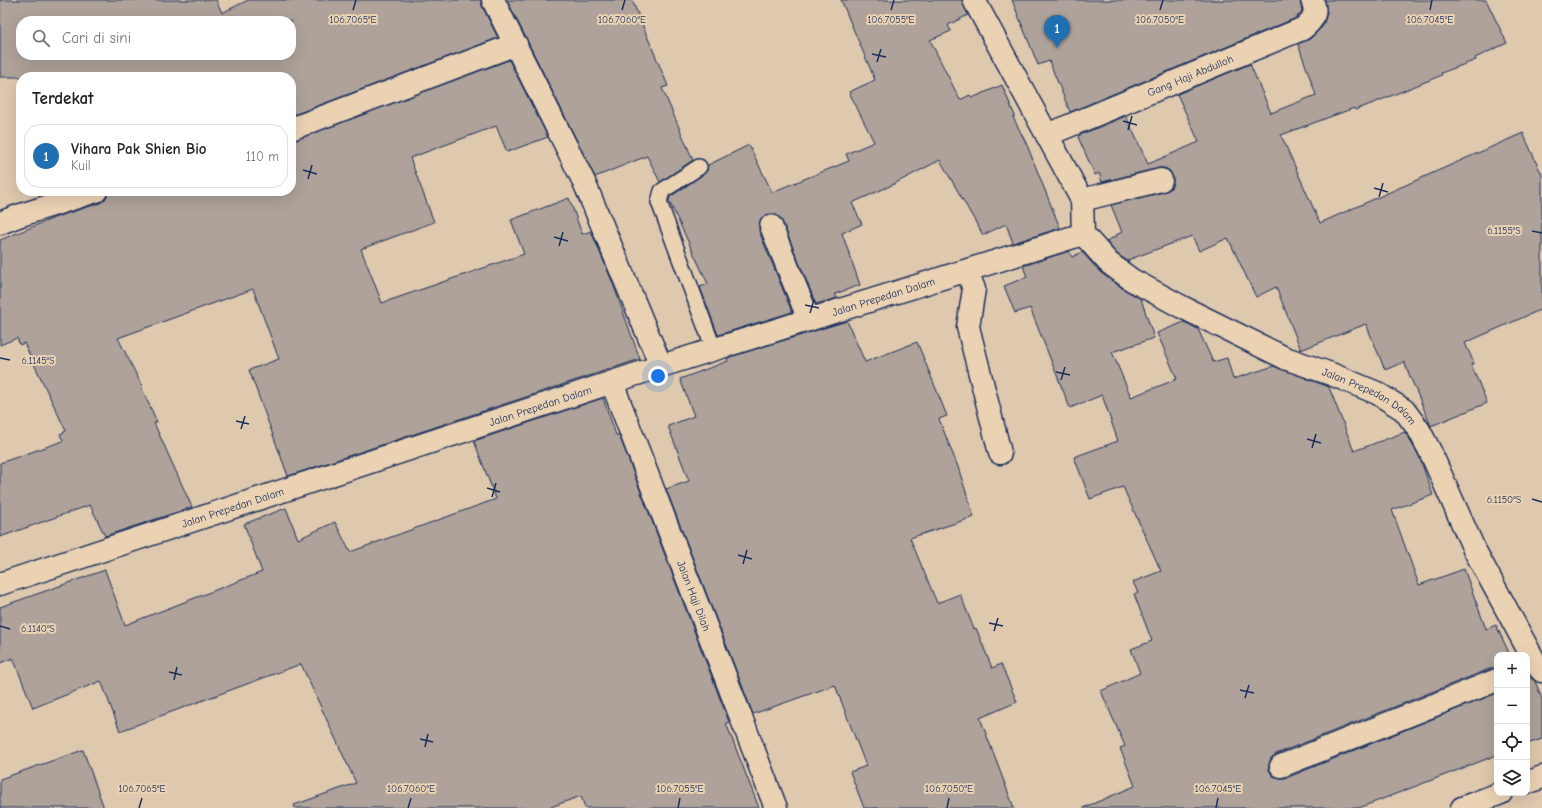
<!DOCTYPE html>
<html lang="id">
<head>
<meta charset="utf-8">
<style>
  :root { --surface:#fff; --page:#f2f2f2; --text:#222; --muted:#767676; --line:#e0e0e0; --accent:#1f6fb2 }
  body { margin:0; font-family:"Comic Neue",sans-serif; background:var(--page); color:var(--text) }
  .controls { position:absolute; right:12px; bottom:12px; display:grid; overflow:hidden; border-radius:8px; box-shadow:0 4px 16px #0002 }
  .controls button { width:36px; height:36px; display:grid; place-items:center; padding:0; border:0; border-bottom:1px solid var(--line); background:var(--surface); color:var(--text); font:20px sans-serif }
  .you { position:absolute; left:658px; top:376px; width:14px; height:14px; margin:-10px; border:3px solid #fff; border-radius:50%; background:#1a73e8; box-shadow:0 0 0 6px #1a73e833 }
  .badge { display:grid; place-items:center; width:26px; height:26px; border-radius:50%; background:var(--accent); color:#fff; font-size:13px; font-weight:700 }
  .pin { position:absolute; translate:-50% -33px; filter:drop-shadow(0 1px 2px #0008) }
  .pin::after { content:''; position:absolute; top:21px; width:14px; height:12px; background:inherit; clip-path:polygon(0 0,100% 0,50% 100%) }
  .list { margin:0; padding:0; list-style:none }
  h2 { display:flex; justify-content:space-between; align-items:center; height:52px; margin:0; padding:0 16px; font-size:17px }
  h2 small { font-size:13px; font-weight:400; color:var(--muted) }
  .list li { display:grid; grid-template-columns:26px 1fr auto; gap:12px; align-items:center; box-sizing:border-box; height:64px; margin:0 8px 8px; padding:0 8px; border:1px solid var(--line); border-radius:16px }
  .list b { display:block; font-size:15px; white-space:nowrap }
  .list p { margin:0; font-size:13px; white-space:nowrap; color:var(--muted) }
  .list em { font-size:13px; font-style:normal; color:var(--muted) }
  .icon { flex:none; width:22px; height:22px; fill:none; stroke:currentColor; stroke-width:2; stroke-linecap:round; stroke-linejoin:round }
  .map { position:relative; flex:none; width:1542px; height:808px; overflow:hidden }
  .search { position:absolute; background:var(--surface); box-shadow:0 4px 16px #0002; left:16px; top:16px; width:280px; height:44px; display:flex; align-items:center; gap:10px; box-sizing:border-box; padding:0 14px; border-radius:16px; color:var(--muted); font-size:15px }
  .panel { position:absolute; background:var(--surface); box-shadow:0 4px 16px #0002; left:16px; top:72px; width:280px; height:124px; border-radius:16px }
  .map>svg:first-child { display:block }
  .building { fill:#aea29a; stroke:#1b2f5e; fill-rule:evenodd }
  .lines { fill:none; stroke-linecap:round; stroke-linejoin:round }
  .service-casing { stroke:#1b2f5e; stroke-width:18 }
  .minor-casing { stroke:#1b2f5e; stroke-width:25 }
  .service { stroke:#ead2b3; stroke-width:15 }
  .minor { stroke:#ead2b3; stroke-width:22 }
  .ticks { fill:none; stroke:#1b2f5e; stroke-width:1.5 }
  .labels { text-anchor:middle; dominant-baseline:central; stroke-width:4; stroke-linejoin:round; paint-order:stroke }
  .street-label { font-size:11px; fill:#1b2f5e; stroke:#ead2b3 }
  .ticks-label { font-size:10px; text-anchor:middle; fill:#1b2f5e; stroke:#ead2b3; stroke-width:4; stroke-linejoin:round; paint-order:stroke }
</style>
</head>
<body>
<div class="map">
<svg width="1542" height="808" viewBox="0 0 1542 808">
  <rect width="100%" height="100%" fill="#dec8ae"/>
  <filter id="ink" filterUnits="userSpaceOnUse"><feTurbulence type="fractalNoise" baseFrequency=".025" numOctaves="2"/><feDisplacementMap in="SourceGraphic" scale="8" xChannelSelector="R" yChannelSelector="G"/><feConvolveMatrix kernelMatrix="1 2 1 2 8 2 1 2 1" color-interpolation-filters="sRGB"/></filter>
  <g filter="url(#ink)">
    <path class="building" d="M 0,0 L 216,0 L 222,13 L 248,0 L 481,0 L 482,6 L 498,38 L 291,116 L 291,77 L 0,77 ZM 21,21 L 291,21 L 291,55 L 21,55 Z
      M 507,0 L 632,0 L 668,86 L 662,88 L 693,160 L 660,182 L 647,156 L 595,177 Z
      M 841,0 L 962,0 L 968,15 L 948,25 L 951,31 L 930,40 L 960,100 L 970,95 L 972,98 L 1002,85 L 1015,116 L 1013,117 L 1027,145 L 1060,228 L 1013,243 L 1006,224 L 983,235 L 940,160 L 892,185 L 852,203 L 862,224 L 842,233 L 860,285 L 835,294 L 837,298 L 816,304 L 782,221 L 778,216 L 772,214 L 766,215 L 761,218 L 759,224 L 759,231 L 792,312 L 718,335 L 700,287 L 708,284 L 669,201 L 670,197 L 704,174 L 707,171 L 708,165 L 749,145 L 772,192 L 849,161 L 846,154 L 874,142 L 849,92 L 875,80 Z
      M 1012,0 L 1300,0 L 1302,11 L 1296,18 L 1070,112 L 1049,61 L 1038,65 Z
      M 1325,0 L 1486,0 L 1507,43 L 1475,58 L 1476,60 L 1441,73 L 1442,75 L 1376,102 L 1355,110 L 1354,108 L 1281,135 L 1320,223 L 1523,133 L 1542,175 L 1542,309 L 1465,343 L 1474,363 L 1471,364 L 1487,403 L 1431,426 L 1404,362 L 1385,370 L 1366,324 L 1301,350 L 1276,287 L 1256,297 L 1228,238 L 1199,251 L 1192,236 L 1128,260 L 1129,262 L 1117,254 L 1106,241 L 1117,236 L 1116,235 L 1122,232 L 1111,205 L 1164,192 L 1170,189 L 1173,184 L 1173,177 L 1170,171 L 1165,168 L 1158,168 L 1102,182 L 1099,173 L 1095,175 L 1078,137 L 1080,135 L 1126,116 L 1148,164 L 1199,142 L 1177,94 L 1250,64 L 1271,113 L 1316,95 L 1298,44 L 1310,39 L 1323,26 L 1327,13 Z
      M 509,60 L 548,137 L 507,152 L 496,126 L 410,158 L 434,222 L 361,249 L 382,303 L 524,254 L 511,220 L 569,198 L 582,234 L 591,231 L 612,281 L 640,359 L 288,476 L 249,370 L 279,359 L 253,289 L 118,338 L 142,386 L 141,387 L 157,422 L 154,423 L 192,507 L 105,536 L 90,505 L 0,537 L 0,463 L 63,441 L 60,434 L 66,431 L 24,343 L 20,345 L 17,338 L 0,345 L 0,240 L 59,216 L 100,203 L 105,199 L 108,191 L 291,191 L 291,141 Z
      M 1069,251 L 1072,257 L 1082,252 L 1101,273 L 1125,290 L 1141,299 L 1154,338 L 1112,352 L 1131,397 L 1177,379 L 1157,333 L 1184,322 L 1198,329 L 1213,362 L 1227,358 L 1233,379 L 1274,366 L 1329,387 L 1354,451 L 1405,432 L 1419,456 L 1433,495 L 1392,510 L 1419,585 L 1464,569 L 1486,629 L 1496,625 L 1510,655 L 1497,655 L 1497,668 L 1492,668 L 1276,754 L 1271,758 L 1269,764 L 1269,770 L 1273,776 L 1279,778 L 1286,778 L 1497,693 L 1497,755 L 1359,808 L 1083,808 L 1135,786 L 1120,748 L 1125,746 L 1101,691 L 1140,673 L 1131,649 L 1152,641 L 1134,594 L 1138,593 L 1133,582 L 1161,571 L 1123,487 L 1090,499 L 1074,457 L 1118,441 L 1102,395 L 1070,408 L 1030,308 L 1015,313 L 1004,286 L 1027,277 L 1023,266 Z
      M 847,321 L 865,362 L 917,342 L 947,416 L 939,419 L 958,467 L 974,517 L 910,538 L 937,603 L 960,594 L 974,629 L 976,628 L 992,668 L 1001,664 L 1017,702 L 980,718 L 1014,808 L 864,808 L 850,772 L 866,766 L 835,685 L 753,714 L 666,489 L 689,481 L 668,426 L 694,416 L 680,379 L 728,361 L 727,358 Z
      M 603,398 L 616,435 L 619,435 L 729,722 L 726,723 L 759,808 L 585,808 L 581,796 L 548,808 L 295,808 L 294,805 L 356,783 L 301,664 L 120,731 L 101,681 L 33,708 L 13,658 L 0,663 L 0,607 L 105,570 L 125,625 L 262,572 L 244,524 L 286,508 L 298,539 L 335,522 L 350,552 L 496,499 L 474,441 Z
      M 1531,678 L 1535,681 L 1542,699 L 1542,739 L 1527,744 L 1527,680 Z
      M 83,750 L 104,808 L 0,808 L 0,779 Z"/>
    <g class="lines">
      <defs>
        <path id="service" d="M 699,167 L 662,191 L 659,202 L 714,350"/>
        <g id="minor">
          <path d="M 493,0 L 584,182 L 661,366"/>
          <path id="s1" d="M 974,0 L 1082,200 L 1083,234 L 1109,263 L 1132,280 L 1182,307 L 1285,358 L 1331,374 L 1377,393 L 1404,410 L 1419,430 L 1430,451 L 1474,549 L 1536,664 L 1542,671"/>
          <path d="M 291,129 L 516,44"/>
          <path id="s2" d="M 1047,135 L 1302,29 C 1313,21 1318,13 1312,0"/>
          <path d="M 1082,200 L 1161,180"/>
          <path d="M 0,223 L 18,216 L 96,191"/>
          <path d="M 771,226 L 809,320"/>
          <path d="M 967,271 L 974,289 L 968,327 L 1000,453"/>
          <path id="s3" d="M 612,383 L 776,808"/>
          <path id="s4" d="M 0,584 L 661,366 L 1083,234"/>
          <path d="M 1281,766 L 1497,680"/>
          <path d="M 1527,783 L 1542,777"/>
          <path d="M 1462,808 L 1501,793"/>
        </g>
      </defs>
      <use href="#service" class="service-casing"/>
      <use href="#minor" class="minor-casing"/>
      <use href="#service" class="service"/>
      <use href="#minor" class="minor"/>
    </g>
  </g>
  <path class="ticks" d="M 353,10 L 356,0M 622,10 L 625,0M 891,10 L 894,0M 1160,10 L 1163,0M 1430,10 L 1432,0M 872,54 L 886,57M 877,62 L 881,49M 1123,121 L 1137,125M 1128,130 L 1132,116M 303,170 L 317,174M 308,179 L 312,165M 1374,188 L 1388,192M 1379,197 L 1383,183M 1532,231 L 1542,233M 554,237 L 568,241M 559,246 L 563,232M 805,305 L 819,308M 810,313 L 814,300M 0,358 L 10,360M 1056,372 L 1070,375M 1061,380 L 1065,367M 236,421 L 249,424M 241,429 L 245,416M 1307,439 L 1321,443M 1312,448 L 1316,434M 487,488 L 500,492M 492,497 L 496,483M 1532,499 L 1542,502M 738,555 L 752,559M 743,564 L 747,550M 989,623 L 1003,626M 0,626 L 10,629M 994,631 L 998,618M 169,672 L 182,675M 174,680 L 177,667M 1240,690 L 1254,693M 1245,698 L 1249,685M 420,739 L 433,742M 425,747 L 428,734M 139,808 L 142,798M 408,808 L 411,798M 678,808 L 680,798M 947,808 L 949,798M 1216,808 L 1218,798"/>
  <g class="labels">
    <g class="street-label">
      <text stroke="none"><textPath href="#s2" startOffset="155">Gang Haji Abdulloh</textPath></text>
      <text stroke="none"><textPath href="#s4" startOffset="929">Jalan Prepedan Dalam</textPath></text>
      <text stroke="none"><textPath href="#s1" startOffset="594">Jalan Prepedan Dalam</textPath></text>
      <text stroke="none"><textPath href="#s4" startOffset="569">Jalan Prepedan Dalam</textPath></text>
      <text stroke="none"><textPath href="#s4" startOffset="245">Jalan Prepedan Dalam</textPath></text>
      <text stroke="none"><textPath href="#s3" startOffset="228">Jalan Haji Dilah</textPath></text>
    </g>
  </g>
  <g class="ticks-label">
    <text x="353" y="23">106.7065°E</text>
    <text x="622" y="23">106.7060°E</text>
    <text x="891" y="23">106.7055°E</text>
    <text x="1160" y="23">106.7050°E</text>
    <text x="1430" y="23">106.7045°E</text>
    <text x="1504" y="234">6.1155°S</text>
    <text x="38" y="364">6.1145°S</text>
    <text x="1504" y="503">6.1150°S</text>
    <text x="38" y="632">6.1140°S</text>
    <text x="142" y="792">106.7065°E</text>
    <text x="411" y="792">106.7060°E</text>
    <text x="680" y="792">106.7055°E</text>
    <text x="949" y="792">106.7050°E</text>
    <text x="1218" y="792">106.7045°E</text>
  </g>
</svg>
<div class="controls">
<button>+</button>
<button>−</button>
<button><svg class="icon" aria-label="locate" viewBox="0 0 24 24"><circle cx="12" cy="12" r="6"/><path d="M12 2v4M12 18v4M2 12h4M18 12h4"/></svg></button>
<button><svg class="icon" aria-label="layers" viewBox="0 0 24 24"><path d="M12 4l9 5-9 5-9-5zM3 14l9 5 9-5"/></svg></button>
</div>
<div class="you"></div>
<div class="pin badge" style="left:1057px;top:48px">1</div>
<div class="search"><svg class="icon" aria-label="search" viewBox="0 0 24 24"><circle cx="10" cy="10" r="6"/><path d="M15 15l6 6"/></svg>Cari di sini</div>
<section class="panel">
<h2>Terdekat<small></small></h2>
<ul class="list">
<li><span class="badge">1</span><div><b>Vihara Pak Shien Bio</b><p>Kuil</p></div><em>110 m</em></li>
</ul>
</section>
</div>
</body>
</html>
